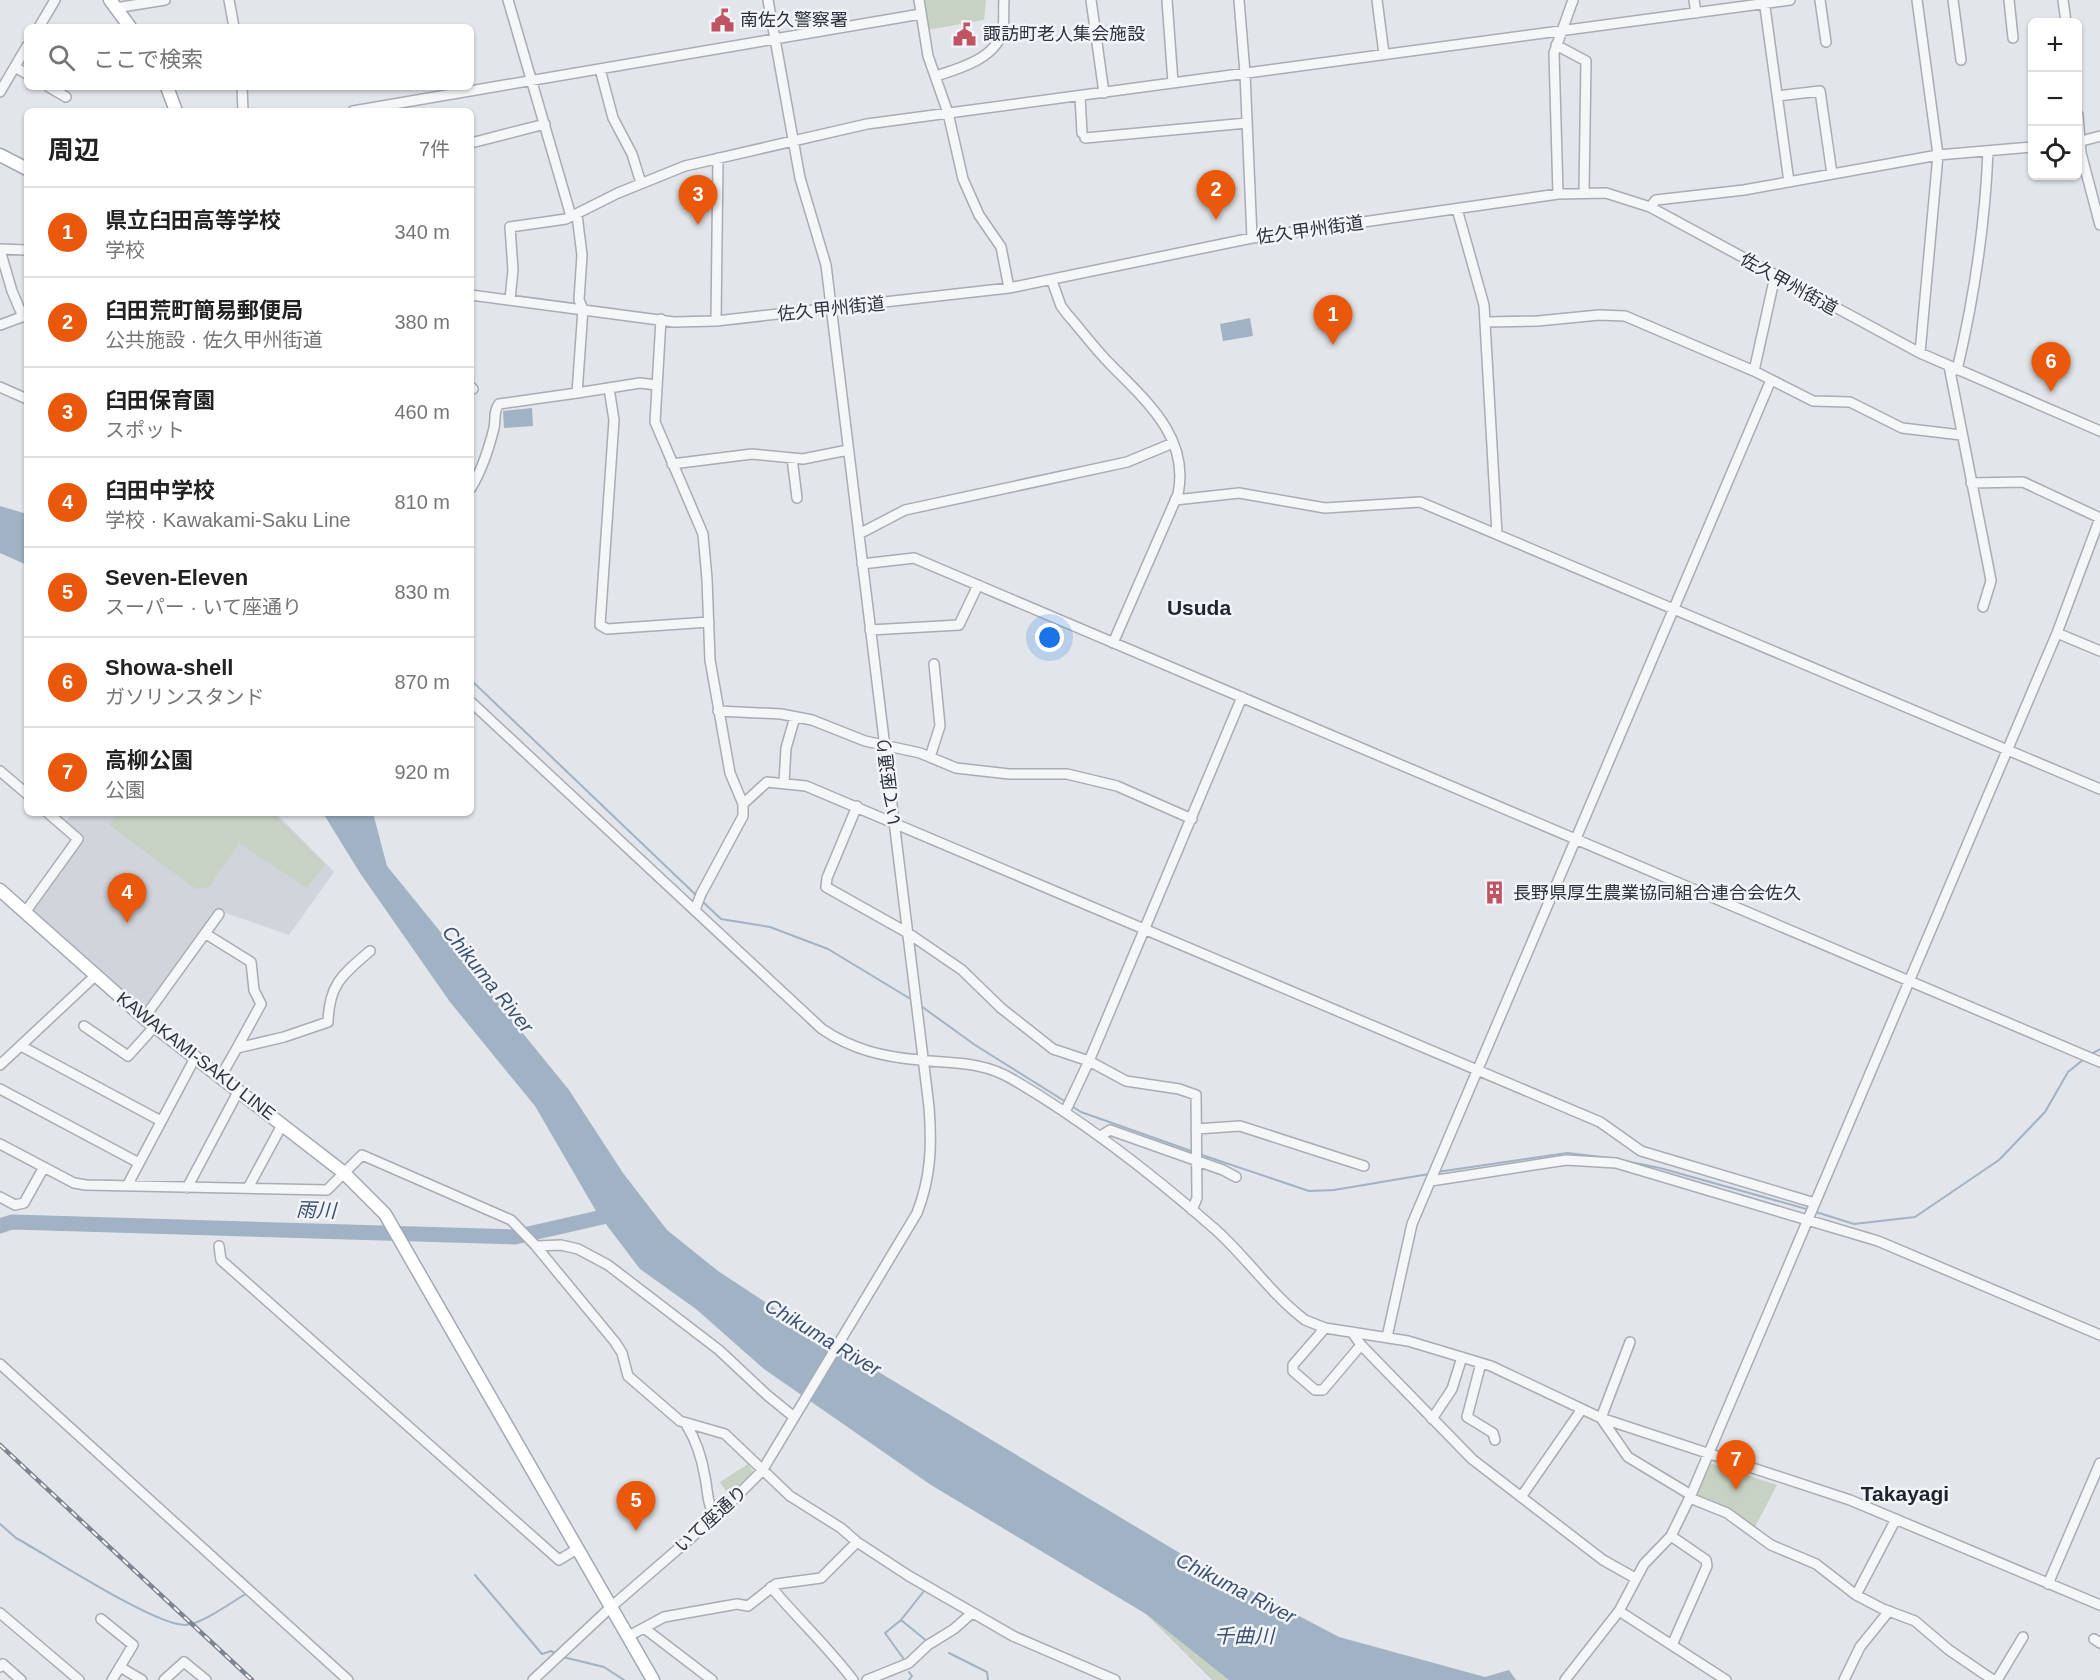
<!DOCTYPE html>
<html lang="ja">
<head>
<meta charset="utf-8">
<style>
  :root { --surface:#fff; --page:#f6f6f6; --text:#222; --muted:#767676; --line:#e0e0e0; --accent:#ea580c }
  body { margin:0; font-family:Arial,"Noto Sans JP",sans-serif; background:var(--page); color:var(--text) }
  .controls { position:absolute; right:18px; top:18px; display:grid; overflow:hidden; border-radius:9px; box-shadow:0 2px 4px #0004 }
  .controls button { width:54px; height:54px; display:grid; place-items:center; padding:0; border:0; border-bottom:2px solid var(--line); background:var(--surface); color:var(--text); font:30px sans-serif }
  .you { position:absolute; left:1050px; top:638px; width:21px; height:21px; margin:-15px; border:4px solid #fff; border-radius:50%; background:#1a73e8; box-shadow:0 0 0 9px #1a73e833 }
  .badge { display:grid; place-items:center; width:39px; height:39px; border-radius:50%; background:var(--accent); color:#fff; font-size:20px; font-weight:700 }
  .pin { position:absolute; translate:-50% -50px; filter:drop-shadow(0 2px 3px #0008) }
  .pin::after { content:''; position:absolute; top:32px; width:21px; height:18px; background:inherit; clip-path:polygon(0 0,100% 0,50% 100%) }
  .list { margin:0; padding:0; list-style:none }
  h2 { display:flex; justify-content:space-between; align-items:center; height:78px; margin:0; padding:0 24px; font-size:26px }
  h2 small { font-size:20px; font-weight:400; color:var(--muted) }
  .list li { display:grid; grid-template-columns:39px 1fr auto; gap:18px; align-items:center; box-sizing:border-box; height:90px; padding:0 24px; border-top:2px solid var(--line) }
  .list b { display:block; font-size:22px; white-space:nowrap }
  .list p { margin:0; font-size:20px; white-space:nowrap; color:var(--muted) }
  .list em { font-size:20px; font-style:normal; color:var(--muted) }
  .icon { flex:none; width:33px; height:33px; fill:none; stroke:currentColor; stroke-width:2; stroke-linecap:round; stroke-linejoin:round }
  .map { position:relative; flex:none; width:2100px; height:1680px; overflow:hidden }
  .search { position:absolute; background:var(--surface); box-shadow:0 2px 4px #0004; left:24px; top:24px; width:450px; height:66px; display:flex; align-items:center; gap:15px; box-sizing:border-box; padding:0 21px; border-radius:9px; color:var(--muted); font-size:22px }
  .panel { position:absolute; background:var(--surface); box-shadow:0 2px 4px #0004; left:24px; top:108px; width:450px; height:708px; border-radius:9px }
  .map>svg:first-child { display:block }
  .built { fill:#d0d4db }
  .green { fill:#c7d2c4 }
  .water { fill:#a1b2c5 }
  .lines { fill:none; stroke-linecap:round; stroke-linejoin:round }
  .stream { stroke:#a1b2c5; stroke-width:2 }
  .river { stroke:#a1b2c5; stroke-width:15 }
  .minor-casing { stroke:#a8acb3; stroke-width:12 }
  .major-casing { stroke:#a3a9b4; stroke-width:15 }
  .minor { stroke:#f4f6f8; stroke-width:9 }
  .major { stroke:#fff; stroke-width:12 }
  .rail-casing { stroke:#7d8491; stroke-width:4.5 }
  .rail { stroke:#f2f4f7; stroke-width:2; stroke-dasharray:7; stroke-linecap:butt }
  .labels { text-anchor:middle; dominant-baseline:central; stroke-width:5; stroke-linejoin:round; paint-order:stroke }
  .poi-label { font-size:18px; fill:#2c333f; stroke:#f2f4f7; text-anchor:start }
  .street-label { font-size:18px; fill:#2c333f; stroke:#f2f4f7 }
  .water-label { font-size:20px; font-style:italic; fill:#3a516f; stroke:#f2f4f7 }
  .quarter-label { font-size:21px; font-weight:bold; fill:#1e2430; stroke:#f2f4f7 }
</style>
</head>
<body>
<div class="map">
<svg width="2100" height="1680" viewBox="0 0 2100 1680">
  <rect width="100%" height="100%" fill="#e2e5e9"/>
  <path class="built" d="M 73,813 L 276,813 L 334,872 L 289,935 L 217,910 L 144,1009 L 32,910 L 84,839 L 64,824 Z"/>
  <path class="green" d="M 924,0 L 986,0 L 984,20 L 927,30 Z
    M 118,813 L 273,813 L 325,864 L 307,888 L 239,843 L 209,887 L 196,889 L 109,825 Z
    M 1710,1463 L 1777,1485 L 1755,1527 L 1729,1510 L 1696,1496 Z
    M 748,1464 L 753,1472 L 729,1496 L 720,1482 Z
    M 1146,1614 L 1230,1680 L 1212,1680 Z"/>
  <path class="water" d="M 1250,318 L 1253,336 L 1223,341 L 1220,324 Z
    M 532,408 L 533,426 L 504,428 L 503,411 Z
    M 0,506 L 27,514 L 27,565 L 0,553 Z
    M 323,813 L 373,813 L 387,866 L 569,1090 L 623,1173 L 667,1230 L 718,1271 L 797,1323 L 1183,1555 L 1339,1637 L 1485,1677 L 1509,1670 L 1516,1680 L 1229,1680 L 1146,1614 L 931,1485 L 764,1369 L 696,1309 L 640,1269 L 596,1211 L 535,1106 L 450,1002 L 360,873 Z"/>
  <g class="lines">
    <path class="stream" d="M 471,680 L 697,896
      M 701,900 L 721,919 L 770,927 L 828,949 L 914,1001
      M 921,1006 L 975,1045 L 1066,1102
      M 2091,1054 L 2100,1049
      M 1070,1105 L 1081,1112 L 1194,1152
      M 1199,1154 L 1309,1191 L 1334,1190 L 1429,1174
      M 1625,1161 L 1660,1168 L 1810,1210
      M 1437,1172 L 1567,1153 L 1610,1158
      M 1816,1212 L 1854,1224 L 1915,1217 L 1999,1160 L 2045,1112 L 2068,1072 L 2084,1059
      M 0,1524 L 16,1538 C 49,1556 154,1625 185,1625 C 202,1624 232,1602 247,1593
      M 475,1575 L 542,1654 L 551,1651 L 557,1654
      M 924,1591 L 901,1620 L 928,1642
      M 901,1620 L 885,1633 L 903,1658
      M 949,1653 L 987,1672 L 988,1680
      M 563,1657 L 604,1667 L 624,1680
      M 909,1680 L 912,1676 L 909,1672"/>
    <path class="river" d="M 0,1226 L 12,1222 L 515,1237 L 620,1213"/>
    <defs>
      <path id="minor" d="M 229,0 L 234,27
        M 508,0 L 571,216
        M 919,0 L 928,56 L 948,113 L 963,179 L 979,215 L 1001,247 L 1009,288
        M 1091,0 L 1104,93
        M 1167,0 L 1173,83
        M 1239,0 L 1245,73 L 1252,238
        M 1377,0 L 1384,54
        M 1694,0 L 1696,13
        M 1764,0 L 1789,182
        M 1820,0 L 1826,42
        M 1917,0 L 1938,155 L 1920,353
        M 1953,0 L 1961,60
        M 2009,0 L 2013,38
        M 2063,0 L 2066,22
        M 115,8 L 165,0
        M 39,27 L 55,0
        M 1556,45 L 1586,61 L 1584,192
        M 15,67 L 27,74
        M 600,69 L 613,118 L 632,154 L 641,183
        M 936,76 C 958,69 994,59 1002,33 C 1005,23 1003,10 1004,0
        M 49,87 L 66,97
        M 242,87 L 243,111
        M 0,92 L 27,46
        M 1080,96 L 1082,133
        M 1777,96 L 1820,91 L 1832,174
        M 353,111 L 921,14
        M 2078,115 L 2081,153 L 2100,225
        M 1085,138 L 1247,123
        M 2078,142 L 2100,136
        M 471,143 L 545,124
        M 1558,194 L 1554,53 L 1573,0
        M 1650,207 L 1656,200 L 1744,190 L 1938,155 L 2032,147
        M 1457,209 L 1484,305 L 1497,534
        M 0,249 L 27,250
        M 0,250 L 12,291 L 23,317
        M 1052,281 L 1061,306 L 1067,314 C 1082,331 1095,349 1110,364 C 1145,400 1190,437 1178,494 L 1113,643
        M 471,295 L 674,322 L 716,321 L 1009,288 L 1252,238 L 1558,194 L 1606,193 L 1650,207 L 1920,353 L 2100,431
        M 510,299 L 513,270 L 510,227 L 566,219 L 618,193 L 685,166 L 867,124 L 1790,0
        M 661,319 L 655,422 L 703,534 L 707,579 L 710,660 L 730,773 L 743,804
        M 716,321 L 718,158
        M 1486,322 L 1538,321 L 1599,315 L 1625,316 L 1754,371 L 1813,401 L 1850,402 L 1902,428 L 1961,435
        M 0,325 L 27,315
        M 1949,366 L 1989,570 L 1991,581 L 1983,607
        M 1957,370 C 1974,298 1985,226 1988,151
        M 1754,371 L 1775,276
        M 0,387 L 27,399
        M 471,387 L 473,389
        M 609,388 L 614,420 L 600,625 L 607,629 L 709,622
        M 577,393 L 640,383 L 656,385
        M 792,458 L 797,498
        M 672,464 L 752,454 L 803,459 L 848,450
        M 1971,483 L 2023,482 L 2100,518
        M 471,488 C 482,470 489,448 494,428 C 496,419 493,412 499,404 L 577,393 L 583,309 L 579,300 L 582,255 L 577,215
        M 1175,500 L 1239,493 L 1325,508 L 1420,502 L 2100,789
        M 859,534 L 905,510 L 1127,462 L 1173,443
        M 862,564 L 914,558 L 2100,1062
        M 870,630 L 959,625 L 978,585
        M 2057,633 L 2100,651
        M 471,702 L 822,1029 C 853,1050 884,1057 920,1060 C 954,1064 982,1061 1012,1079 C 1086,1122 1152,1174 1216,1230 C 1247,1258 1272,1295 1305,1320 L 1325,1328 L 1408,1341 L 1491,1366 L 1601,1418 L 1850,1500 L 2100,1605
        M 718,711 L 781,714 L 812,720 L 865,741 L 920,753 L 956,768 L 1009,774 L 1067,774 L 1117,786 L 1192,819
        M 930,757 L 940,726 L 934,664
        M 0,771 L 27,794
        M 784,782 L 786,748 L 795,717
        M 857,806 L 827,878 L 826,887 L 908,933 L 962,970 L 1001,1008 L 1053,1049 L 1089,1061 L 1126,1081 L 1179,1089 L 1196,1095 L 1197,1198 L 1192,1210
        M 695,910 L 701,894 L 743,816 L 743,804 L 767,782 L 806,786 L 1600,1122 L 1641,1151 L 1815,1203
        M 26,911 L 78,839 L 48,813
        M 206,934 L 251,962 L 254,990 L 261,1004 L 237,1048
        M 144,1018 L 219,914
        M 84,1026 L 128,1056 L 155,1026
        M 21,1046 L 161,1121
        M 0,1065 L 96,975
        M 221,1076 L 237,1048 L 284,1037 L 328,1022 C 329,984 343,974 370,951
        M 0,1089 L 139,1163
        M 1065,1112 L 1089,1061 L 1242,697
        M 1196,1129 L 1240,1126 L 1364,1166
        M 1102,1135 L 1110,1130 L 1223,1170 L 1236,1177
        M 0,1144 L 74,1183 L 86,1185 L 327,1190 L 362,1155 L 511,1220 L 535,1245 L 615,1342 L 622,1353 L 628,1376 L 680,1421 L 725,1434 L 790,1496 L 841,1528 L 857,1542 L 909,1576 L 1013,1636 L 1115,1680
        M 1431,1181 L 1566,1160 L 1616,1163 L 1878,1241 L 2100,1335
        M 127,1186 L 196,1056
        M 187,1188 L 239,1090
        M 248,1188 L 282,1125
        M 0,1197 L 15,1205 L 24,1203 L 44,1167
        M 219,1246 L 221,1260 L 559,1560 L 577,1549
        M 537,1246 L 561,1245 L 578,1249 L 608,1265 L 719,1350 L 767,1395 L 794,1417
        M 1325,1328 L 1293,1365 L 1293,1371 L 1315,1390 L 1323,1390 L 1361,1345
        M 1352,1332 L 1361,1345 L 1472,1459 L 1603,1560 L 1635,1578
        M 1387,1337 L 1412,1224 L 1771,380
        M 1630,1342 L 1601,1418 L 1628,1457 L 1691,1495
        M 1481,1363 L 1467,1417 L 1493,1433 L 1495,1440
        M 0,1364 L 348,1680
        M 1432,1419 L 1452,1389 L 1462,1357
        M 686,1424 C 696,1440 702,1459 705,1477 C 708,1491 707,1506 716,1517
        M 1521,1497 L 1582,1409
        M 1690,1498 L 1727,1513 L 1771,1545 L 1816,1564 L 1856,1595 L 1883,1609 L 1915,1621 L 1949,1650 L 1993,1680
        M 1671,1536 L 1706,1560 L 1707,1566 L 1672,1645
        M 2048,1584 L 2100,1463
        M 771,1587 C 798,1619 828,1647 853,1680
        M 1856,1595 L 1896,1519
        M 1619,1611 L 1726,1680
        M 0,1613 L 79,1680
        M 101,1619 L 133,1645 L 112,1680
        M 644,1628 L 712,1680
        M 627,1637 L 664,1617 L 737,1604 L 748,1606 L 776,1584 L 821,1578 L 857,1542
        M 2094,1639 L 2100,1643
        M 0,1667 L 3,1664 L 21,1680
        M 120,1667 L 142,1680
        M 164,1680 L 184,1662 L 206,1680
        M 533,1680 L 611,1607 L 723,1510 L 762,1471 L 917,1213 C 931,1177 932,1146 929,1107 L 826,265 L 800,178 L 768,0
        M 867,1680 L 909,1663 L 928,1645 L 954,1629 L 972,1613
        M 1565,1680 L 1619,1611 L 1644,1564 L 1671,1536 L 1691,1495 L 2057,633 L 2100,518
        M 1844,1680 L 1860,1647 L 1889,1611
        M 1997,1680 L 2023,1637"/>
      <path id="major" d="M 110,0 L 130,27
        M 167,87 L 176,111
        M 0,155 L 27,169
        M 0,890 L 144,1018 L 343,1172 L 385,1214 L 653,1680"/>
    </defs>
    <use href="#minor" class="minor-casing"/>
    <use href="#major" class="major-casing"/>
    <use href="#minor" class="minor"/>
    <use href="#major" class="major"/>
    <defs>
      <path id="rail" d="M 0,1445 L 252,1680"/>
    </defs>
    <use href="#rail" class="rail-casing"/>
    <use href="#rail" class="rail"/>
  </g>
  <defs>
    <symbol id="civic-bare" viewBox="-9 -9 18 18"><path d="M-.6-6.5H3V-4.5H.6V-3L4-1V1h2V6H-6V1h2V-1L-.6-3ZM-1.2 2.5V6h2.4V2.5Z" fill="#c15463" stroke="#f2f4f7" stroke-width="2.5" paint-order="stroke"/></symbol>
    <symbol id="building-bare" viewBox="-9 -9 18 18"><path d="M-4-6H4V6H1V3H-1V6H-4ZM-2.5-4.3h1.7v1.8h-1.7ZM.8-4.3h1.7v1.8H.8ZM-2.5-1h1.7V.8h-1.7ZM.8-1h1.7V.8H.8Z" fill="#c15463" stroke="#f2f4f7" stroke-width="2.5" paint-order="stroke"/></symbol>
  </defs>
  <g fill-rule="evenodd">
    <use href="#civic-bare" x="706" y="4" width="33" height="33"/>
    <use href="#civic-bare" x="948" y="18" width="33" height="33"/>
    <use href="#building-bare" x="1478" y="876" width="33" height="33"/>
  </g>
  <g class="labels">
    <g class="poi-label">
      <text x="740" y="20">南佐久警察署</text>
      <text x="983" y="34">諏訪町老人集会施設</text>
      <text x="1513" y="893">長野県厚生農業協同組合連合会佐久</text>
    </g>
    <g class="street-label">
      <text transform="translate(1310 230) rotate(-8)">佐久甲州街道</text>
      <text transform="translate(1789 284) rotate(29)">佐久甲州街道</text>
      <text transform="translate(831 309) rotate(-6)">佐久甲州街道</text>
      <text transform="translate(889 781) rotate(-97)">いて座通り</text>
      <text transform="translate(196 1056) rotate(38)">KAWAKAMI-SAKU LINE</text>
      <text transform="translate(711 1519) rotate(-42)">いて座通り</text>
    </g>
    <g class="water-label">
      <text transform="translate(488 979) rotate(51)">Chikuma River</text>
      <text transform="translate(316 1210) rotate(2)">雨川</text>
      <text transform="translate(823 1337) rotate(31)">Chikuma River</text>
      <text transform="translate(1236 1588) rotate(27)">Chikuma River</text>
      <text x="1244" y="1636">千曲川</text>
    </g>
    <g class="quarter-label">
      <text x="1199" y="607">Usuda</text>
      <text x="1905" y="1493">Takayagi</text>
    </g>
  </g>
</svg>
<div class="controls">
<button>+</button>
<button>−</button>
<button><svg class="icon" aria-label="locate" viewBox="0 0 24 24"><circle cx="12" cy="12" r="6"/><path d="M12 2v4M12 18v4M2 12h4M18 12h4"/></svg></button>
</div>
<div class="you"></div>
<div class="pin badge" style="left:1333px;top:345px">1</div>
<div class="pin badge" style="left:1216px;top:220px">2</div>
<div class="pin badge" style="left:698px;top:225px">3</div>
<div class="pin badge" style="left:127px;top:923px">4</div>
<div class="pin badge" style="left:636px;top:1531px">5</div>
<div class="pin badge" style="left:2051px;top:392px">6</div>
<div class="pin badge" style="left:1736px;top:1490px">7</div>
<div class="search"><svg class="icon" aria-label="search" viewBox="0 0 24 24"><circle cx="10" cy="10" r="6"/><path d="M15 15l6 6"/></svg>ここで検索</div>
<section class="panel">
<h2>周辺<small>7件</small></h2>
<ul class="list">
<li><span class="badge">1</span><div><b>県立臼田高等学校</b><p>学校</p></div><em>340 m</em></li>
<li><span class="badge">2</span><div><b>臼田荒町簡易郵便局</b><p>公共施設 · 佐久甲州街道</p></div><em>380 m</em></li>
<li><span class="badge">3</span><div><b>臼田保育園</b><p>スポット</p></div><em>460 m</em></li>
<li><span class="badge">4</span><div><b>臼田中学校</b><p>学校 · Kawakami-Saku Line</p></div><em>810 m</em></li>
<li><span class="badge">5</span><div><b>Seven-Eleven</b><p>スーパー · いて座通り</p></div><em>830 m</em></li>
<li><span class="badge">6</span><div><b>Showa-shell</b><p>ガソリンスタンド</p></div><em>870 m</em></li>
<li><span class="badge">7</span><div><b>高柳公園</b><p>公園</p></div><em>920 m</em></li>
</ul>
</section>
</div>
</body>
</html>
